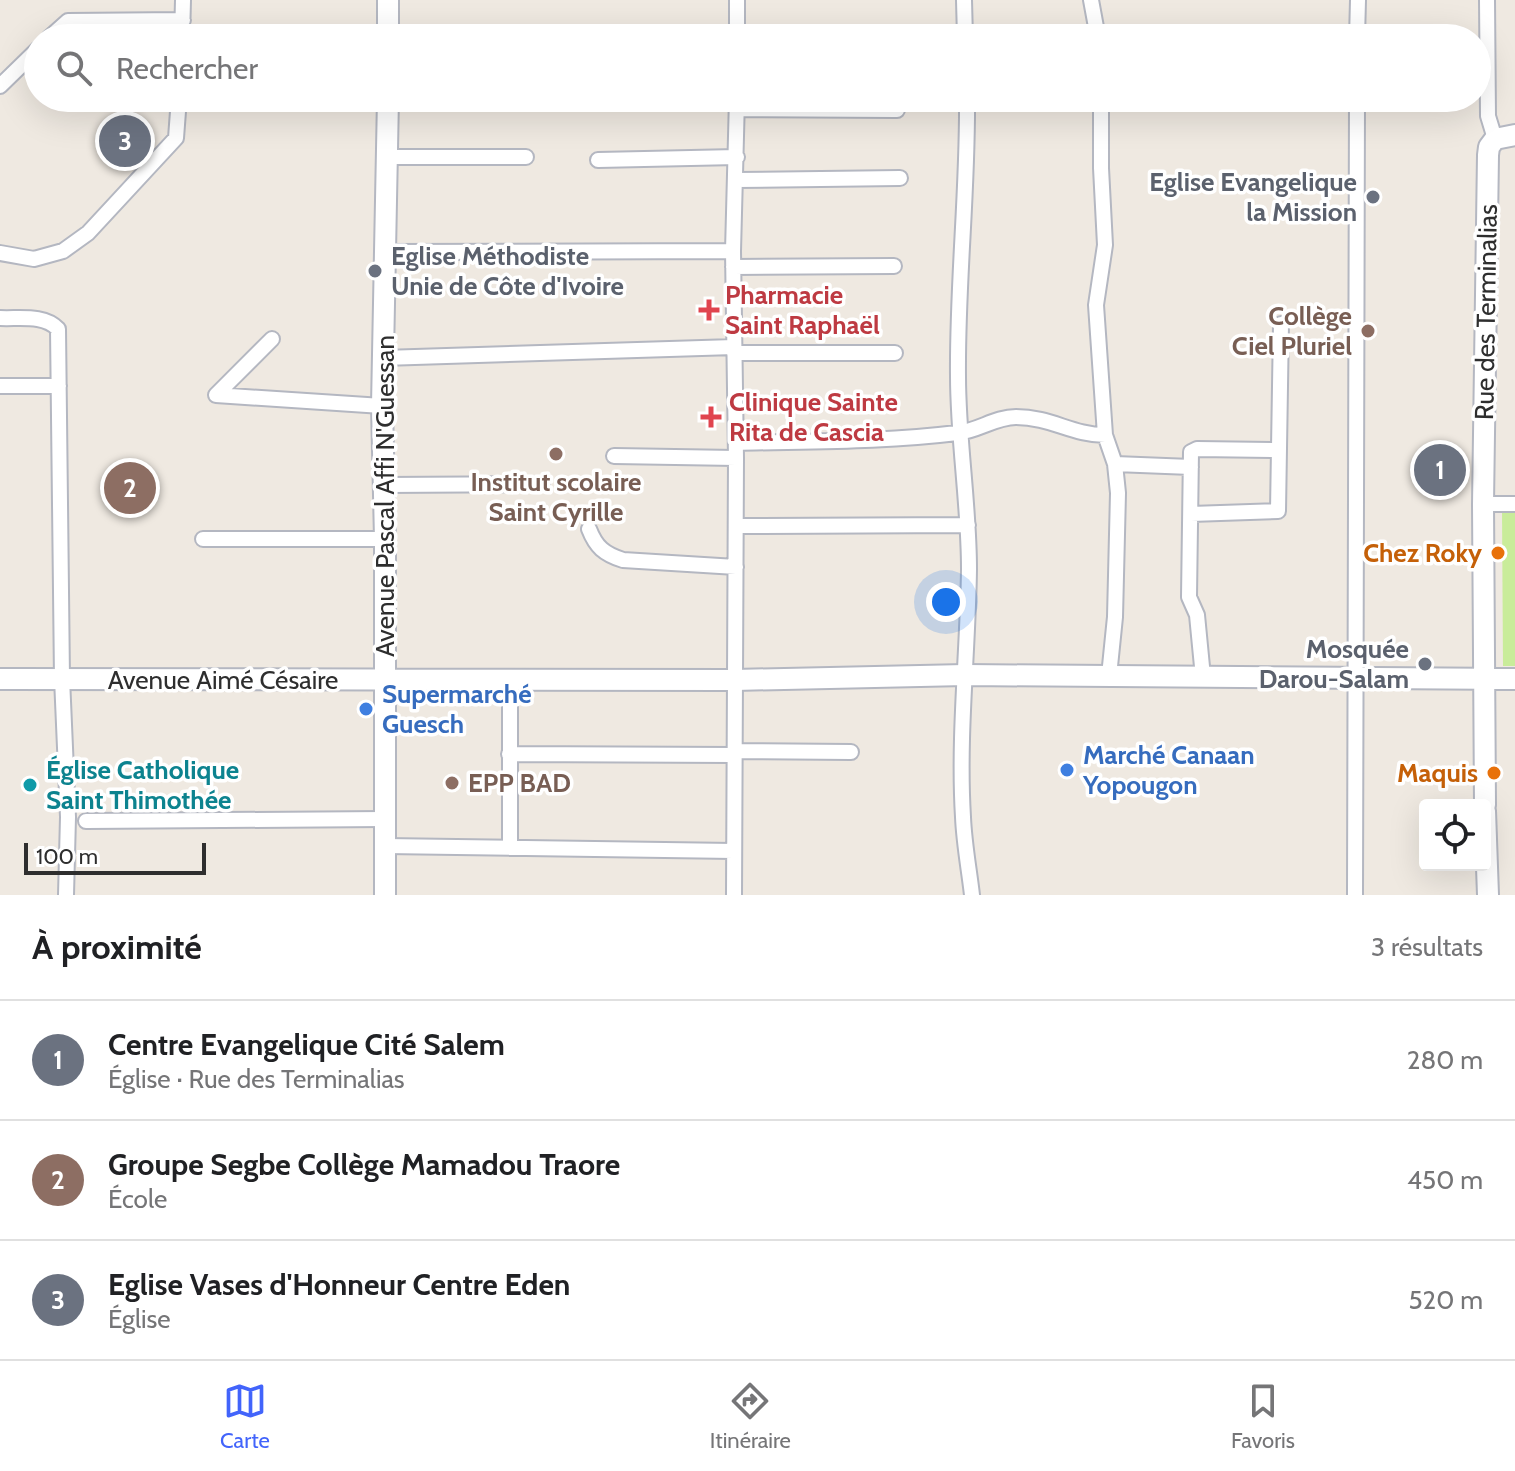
<!DOCTYPE html>
<html lang="fr">
<head>
<meta charset="utf-8">
<style>
  :root { --surface:#fff; --page:#f2f2f2; --text:#202124; --muted:#757577; --line:#e0e0e0; --accent:#4264fb }
  body { margin:0; font-family:Cabin,sans-serif; background:var(--page); color:var(--text) }
  .controls { position:absolute; right:24px; bottom:24px; display:grid; overflow:hidden; border-radius:8px; box-shadow:0 8px 32px #0002 }
  .controls button { width:72px; height:72px; display:grid; place-items:center; padding:0; border:0; border-bottom:2px solid var(--line); background:var(--surface); color:var(--text); font:40px sans-serif }
  .scale { position:absolute; left:24px; bottom:20px; width:182px; box-sizing:border-box; padding-left:8px; border:4px solid #2e2e2e; border-top:0; font-size:22px; line-height:28px; white-space:nowrap; color:#2e2e2e; -webkit-text-stroke:6px #fff; paint-order:stroke }
  .you { position:absolute; left:946px; top:602px; width:28px; height:28px; margin:-20px; border:6px solid #fff; border-radius:50%; background:#1a73e8; box-shadow:0 0 0 12px #1a73e833 }
  .badge { display:grid; place-items:center; width:52px; height:52px; border-radius:50%; background:var(--accent); color:#fff; font-size:26px; font-weight:700 }
  .pin { position:absolute; translate:-50% -50%; border:4px solid #fff; box-shadow:0 2px 8px #0006 }
  .list { margin:0; padding:0; list-style:none }
  h2 { display:flex; justify-content:space-between; align-items:center; height:104px; margin:0; padding:0 32px; font-size:34px }
  h2 small { font-size:26px; font-weight:400; color:var(--muted) }
  .list li { display:grid; grid-template-columns:52px 1fr auto; gap:24px; align-items:center; box-sizing:border-box; height:120px; padding:0 32px; border-top:2px solid var(--line) }
  .list b { display:block; font-size:30px; white-space:nowrap }
  .list p { margin:0; font-size:26px; white-space:nowrap; color:var(--muted) }
  .list em { font-size:26px; font-style:normal; color:var(--muted) }
  .icon { flex:none; width:44px; height:44px; fill:none; stroke:currentColor; stroke-width:2; stroke-linecap:round; stroke-linejoin:round }
  .map { position:relative; flex:none; width:1515px; height:895px; overflow:hidden }
  .search { position:absolute; background:var(--surface); box-shadow:0 8px 32px #0002; left:24px; right:24px; top:24px; height:88px; display:flex; align-items:center; gap:20px; box-sizing:border-box; padding:0 28px; border-radius:44px; color:var(--muted); font-size:30px }
  .sheet { height:464px; background:var(--surface) }
  nav { display:flex; justify-content:space-around; align-items:center; box-sizing:border-box; height:112px; border-top:2px solid var(--line); background:var(--surface); font-size:22px; color:var(--muted) }
  nav a { display:grid; justify-items:center; gap:4px }
  nav .on { color:var(--accent) }
  .map>svg:first-child { display:block }
  .pitch { fill:#c9ec9a }
  .lines { fill:none; stroke-linecap:round; stroke-linejoin:round }
  .street-casing { stroke:#b4b7c1; stroke-width:18 }
  .secondary-casing { stroke:#b4b7c1; stroke-width:24 }
  .street { stroke:#fff; stroke-width:14 }
  .secondary { stroke:#fff; stroke-width:20 }
  .worship-dot { fill:#6b7280; stroke:#fff; stroke-width:3 }
  .health-dot { fill:#e0444e; stroke:#fff; stroke-width:3 }
  .education-dot { fill:#8d6e63; stroke:#fff; stroke-width:3 }
  .food-dot { fill:#e8710a; stroke:#fff; stroke-width:3 }
  .shop-dot { fill:#3f7fe0; stroke:#fff; stroke-width:3 }
  .culture-dot { fill:#0f9aa8; stroke:#fff; stroke-width:3 }
  .labels { text-anchor:middle; dominant-baseline:central; stroke-width:7; stroke-linejoin:round; paint-order:stroke }
  .worship-label { font-size:26px; font-weight:bold; fill:#5b616d; stroke:#fff; text-anchor:end }
  .health-label { font-size:26px; font-weight:bold; fill:#be3a42; stroke:#fff; text-anchor:start }
  .street-label { font-size:26px; fill:#2e2e2e; stroke:#fff }
  .education-label { font-size:26px; font-weight:bold; fill:#785e54; stroke:#fff; text-anchor:end }
  .food-label { font-size:26px; font-weight:bold; fill:#c56008; stroke:#fff; text-anchor:end }
  .shop-label { font-size:26px; font-weight:bold; fill:#366cbe; stroke:#fff; text-anchor:start }
  .culture-label { font-size:26px; font-weight:bold; fill:#0d838f; stroke:#fff; text-anchor:start }
</style>
</head>
<body>
<div class="map">
<svg width="1515" height="895" viewBox="0 0 1515 895">
  <rect width="100%" height="100%" fill="#efe9e1"/>
  <path class="pitch" d="M 1515,508 L 1515,666 L 1503,666 L 1502,509 Z"/>
  <g class="lines">
    <defs>
      <path id="street" d="M 964,0 L 965,38
        M 1091,0 L 1098,38
        M 1487,0 L 1488,116 L 1495,139
        M 49,38 L 68,21 L 183,20
        M 182,38 L 183,0
        M 737,38 L 737,0
        M 1357,38 L 1358,0
        M 0,86 L 38,49
        M 967,98 C 968,191 957,283 958,376 C 958,441 969,504 969,569 C 968,651 958,735 963,817 C 964,843 969,869 972,895
        M 1101,98 L 1101,168 L 1105,245 L 1096,305 L 1105,435 L 1115,464 L 1118,493 L 1115,617 L 1109,676
        M 737,109 L 897,110
        M 387,157 L 526,157
        M 598,160 L 737,157
        M 736,180 L 900,178
        M 384,252 L 733,251
        M 0,253 L 34,259 L 63,251 L 88,233 L 176,138 L 179,98
        M 733,267 L 894,266
        M 0,318 C 19,319 44,314 58,329 L 62,678 L 68,817 L 66,895
        M 734,353 L 895,353
        M 383,358 L 734,347
        M 0,386 L 59,386
        M 216,395 L 382,406
        M 216,395 L 272,339
        M 736,443 C 809,441 884,442 957,433 C 978,431 995,417 1016,417 C 1051,417 1072,435 1105,435
        M 614,456 L 736,458
        M 1115,464 L 1191,467
        M 384,485 L 542,484
        M 1483,504 L 1515,504
        M 1191,514 L 1278,511 L 1281,324
        M 736,526 L 968,525
        M 589,529 C 596,547 604,554 623,560 L 736,567
        M 203,539 L 385,539
        M 1203,677 L 1197,615 L 1189,597 L 1191,452 L 1197,449 L 1279,450
        M 510,681 L 510,848
        M 734,751 L 851,752
        M 509,754 L 734,755
        M 86,821 L 385,819
        M 385,846 L 734,851
        M 734,895 L 736,458 L 733,251 L 737,98
        M 1355,895 L 1357,98"/>
      <path id="secondary" d="M 388,0 L 388,38
        M 0,679 L 735,680 L 965,675 L 1515,679
        M 1485,805 L 1483,504 L 1488,155 L 1489,147 L 1495,139 L 1515,135
        M 1485,811 L 1488,895
        M 385,895 L 385,539 L 382,406 L 388,98"/>
    </defs>
    <use href="#street" class="street-casing"/>
    <use href="#secondary" class="secondary-casing"/>
    <use href="#street" class="street"/>
    <use href="#secondary" class="secondary"/>
  </g>
  <g class="worship-dot">
    <circle cx="1373" cy="197" r="8"/>
    <circle cx="375" cy="271" r="8"/>
    <circle cx="1425" cy="664" r="8"/>
  </g>
  <g class="health-dot">
    <path d="M705 298h8v8h8v8h-8v8h-8v-8h-8v-8h8z"/>
    <path d="M707 405h8v8h8v8h-8v8h-8v-8h-8v-8h8z"/>
  </g>
  <g class="education-dot">
    <circle cx="1368" cy="331" r="8"/>
    <circle cx="556" cy="454" r="8"/>
    <circle cx="452" cy="783" r="8"/>
  </g>
  <g class="food-dot">
    <circle cx="1498" cy="553" r="8"/>
    <circle cx="1494" cy="773" r="8"/>
  </g>
  <g class="shop-dot">
    <circle cx="366" cy="709" r="8"/>
    <circle cx="1067" cy="770" r="8"/>
  </g>
  <circle class="culture-dot" cx="30" cy="785" r="8"/>
  <g class="labels">
    <g class="worship-label">
      <text x="1357" y="182">Eglise Evangelique<tspan x="1357" dy="30">la Mission</tspan></text>
      <text x="391" y="256" text-anchor="start">Eglise Méthodiste<tspan x="391" dy="30">Unie de Côte d'Ivoire</tspan></text>
      <text x="1409" y="649">Mosquée<tspan x="1409" dy="30">Darou-Salam</tspan></text>
    </g>
    <g class="health-label">
      <text x="725" y="295">Pharmacie<tspan x="725" dy="30">Saint Raphaël</tspan></text>
      <text x="729" y="402">Clinique Sainte<tspan x="729" dy="30">Rita de Cascia</tspan></text>
    </g>
    <g class="street-label">
      <text transform="translate(1486 312) rotate(-89)">Rue des Terminalias</text>
      <text transform="translate(385 496) rotate(-90)">Avenue Pascal Affi N'Guessan</text>
      <text x="223" y="680">Avenue Aimé Césaire</text>
    </g>
    <g class="education-label">
      <text x="1352" y="316">Collège<tspan x="1352" dy="30">Ciel Pluriel</tspan></text>
      <text x="556" y="482" text-anchor="middle">Institut scolaire<tspan x="556" dy="30">Saint Cyrille</tspan></text>
      <text x="468" y="783" text-anchor="start">EPP BAD</text>
    </g>
    <g class="food-label">
      <text x="1482" y="553">Chez Roky</text>
      <text x="1478" y="773">Maquis</text>
    </g>
    <g class="shop-label">
      <text x="382" y="694">Supermarché<tspan x="382" dy="30">Guesch</tspan></text>
      <text x="1083" y="755">Marché Canaan<tspan x="1083" dy="30">Yopougon</tspan></text>
    </g>
    <g class="culture-label">
      <text x="46" y="770">Église Catholique<tspan x="46" dy="30">Saint Thimothée</tspan></text>
    </g>
  </g>
</svg>
<div class="controls">
<button><svg class="icon" aria-label="locate" viewBox="0 0 24 24"><circle cx="12" cy="12" r="6"/><path d="M12 2v4M12 18v4M2 12h4M18 12h4"/></svg></button>
</div>
<div class="scale">100 m</div>
<div class="you"></div>
<div class="pin badge" style="left:1440px;top:470px;background:#6b7280">1</div>
<div class="pin badge" style="left:130px;top:488px;background:#8d6e63">2</div>
<div class="pin badge" style="left:125px;top:141px;background:#6b7280">3</div>
<div class="search"><svg class="icon" aria-label="search" viewBox="0 0 24 24"><circle cx="10" cy="10" r="6"/><path d="M15 15l6 6"/></svg>Rechercher</div>
</div>
<section class="sheet">
<h2>À proximité<small>3 résultats</small></h2>
<ul class="list">
<li><span class="badge" style="background:#6b7280">1</span><div><b>Centre Evangelique Cité Salem</b><p>Église · Rue des Terminalias</p></div><em>280 m</em></li>
<li><span class="badge" style="background:#8d6e63">2</span><div><b>Groupe Segbe Collège Mamadou Traore</b><p>École</p></div><em>450 m</em></li>
<li><span class="badge" style="background:#6b7280">3</span><div><b>Eglise Vases d'Honneur Centre Eden</b><p>Église</p></div><em>520 m</em></li>
</ul>
</section>
<nav>
<a class="on"><svg class="icon" aria-label="map" viewBox="0 0 24 24"><path d="M3 6l6-2 6 2 6-2v14l-6 2-6-2-6 2zM9 4v14M15 6v14"/></svg>Carte</a>
<a><svg class="icon" aria-label="directions" viewBox="0 0 24 24"><path d="M12 3l9 9-9 9-9-9zM9 14v-3h6M13 9l2 2-2 2"/></svg>Itinéraire</a>
<a><svg class="icon" aria-label="saved" viewBox="0 0 24 24"><path d="M7 4h10v16l-5-4-5 4z"/></svg>Favoris</a>
</nav>
</body>
</html>
